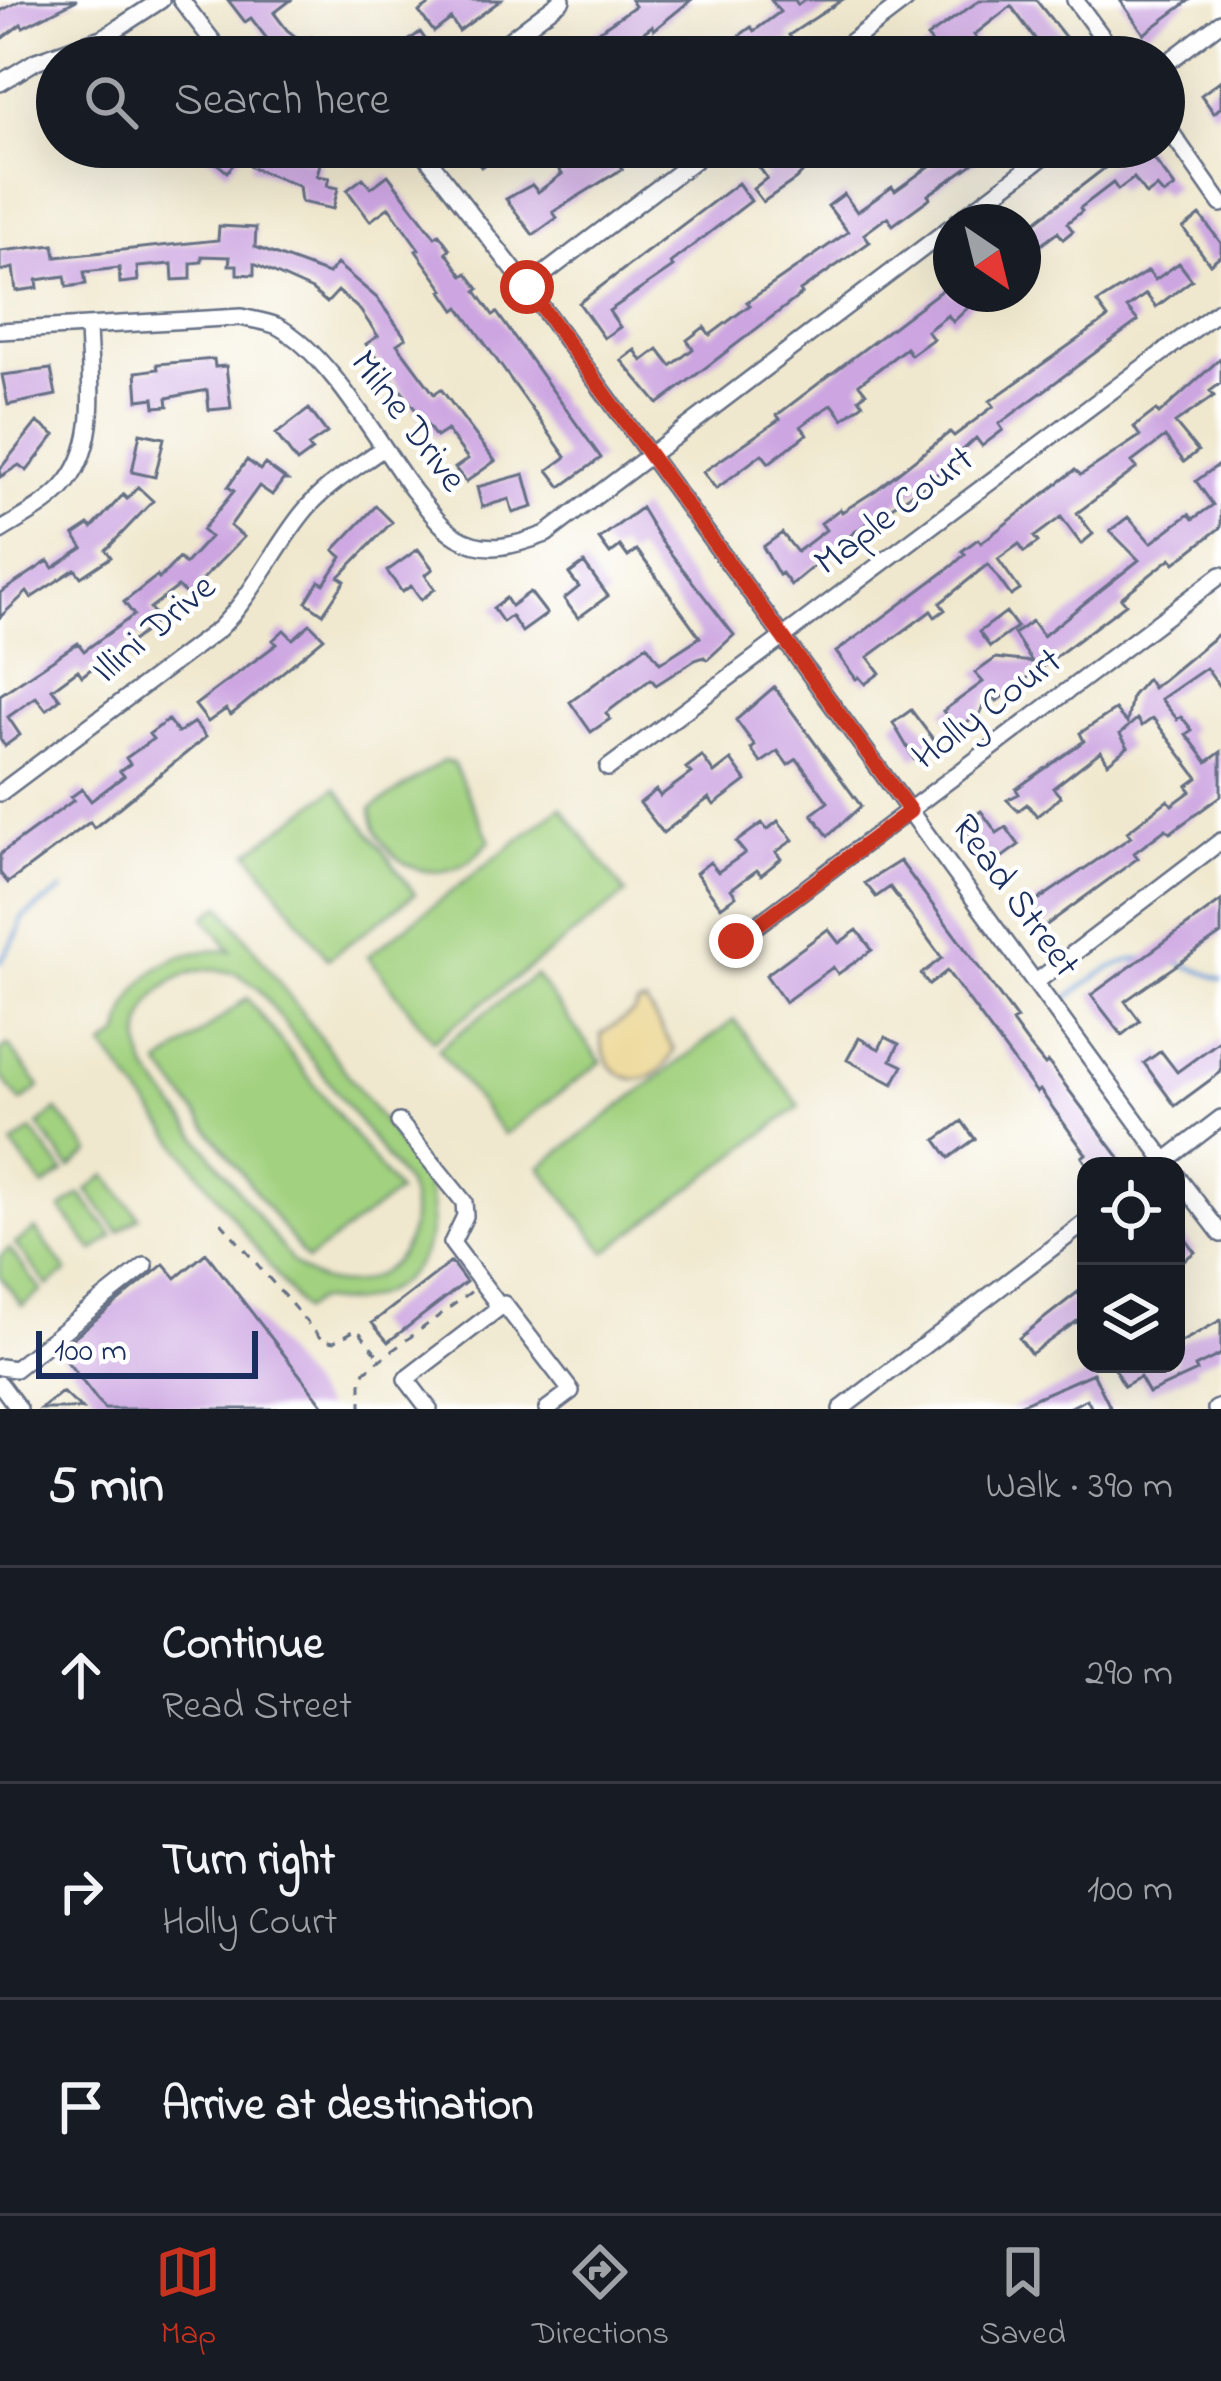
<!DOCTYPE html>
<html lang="en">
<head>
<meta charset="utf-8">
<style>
  :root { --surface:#171b24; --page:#242831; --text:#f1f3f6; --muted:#9ea1a6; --line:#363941; --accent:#c8321e }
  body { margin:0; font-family:"Indie Flower",sans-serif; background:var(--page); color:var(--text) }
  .controls { position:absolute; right:36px; bottom:36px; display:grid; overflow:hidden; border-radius:24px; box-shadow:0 12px 48px #0002 }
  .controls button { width:108px; height:108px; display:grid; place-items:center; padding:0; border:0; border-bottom:3px solid var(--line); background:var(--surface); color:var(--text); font:60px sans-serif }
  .compass { position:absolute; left:933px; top:204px; width:108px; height:108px; border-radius:50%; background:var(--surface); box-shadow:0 12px 48px #0002; rotate:145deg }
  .scale { position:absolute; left:36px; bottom:30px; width:222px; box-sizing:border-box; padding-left:12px; border:6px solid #1b2f5e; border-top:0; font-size:33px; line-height:42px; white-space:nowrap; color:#1b2f5e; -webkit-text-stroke:9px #fff; paint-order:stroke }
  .stop { position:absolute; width:36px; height:36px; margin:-27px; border:9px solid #c8321e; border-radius:50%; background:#fff }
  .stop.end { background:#c8321e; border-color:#fff; box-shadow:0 3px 12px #0008 }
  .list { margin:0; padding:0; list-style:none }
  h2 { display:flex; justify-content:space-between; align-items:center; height:156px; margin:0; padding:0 48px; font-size:51px }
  h2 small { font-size:39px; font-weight:400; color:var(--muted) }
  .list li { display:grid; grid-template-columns:78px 1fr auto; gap:36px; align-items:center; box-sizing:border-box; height:216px; padding:0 48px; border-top:3px solid var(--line) }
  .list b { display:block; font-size:45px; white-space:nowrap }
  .list p { margin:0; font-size:39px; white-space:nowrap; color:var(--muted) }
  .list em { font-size:39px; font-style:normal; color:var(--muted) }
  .icon { flex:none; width:66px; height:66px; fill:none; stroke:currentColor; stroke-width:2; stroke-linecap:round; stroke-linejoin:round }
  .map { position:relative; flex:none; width:1221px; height:1409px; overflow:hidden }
  .search { position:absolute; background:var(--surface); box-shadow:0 12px 48px #0002; left:36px; right:36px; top:36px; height:132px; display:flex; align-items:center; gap:30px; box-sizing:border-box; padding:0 42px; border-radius:66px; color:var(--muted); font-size:45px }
  .sheet { height:804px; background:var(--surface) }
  nav { display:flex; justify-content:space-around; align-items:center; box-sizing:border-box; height:168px; border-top:3px solid var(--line); background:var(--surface); font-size:33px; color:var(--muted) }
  nav a { display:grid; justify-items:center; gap:6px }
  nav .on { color:var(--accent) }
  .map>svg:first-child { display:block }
  .green { fill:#a2d17f; stroke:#5e806e; stroke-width:3; fill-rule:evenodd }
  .sand { fill:#eeda9e; stroke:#84847e; stroke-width:3 }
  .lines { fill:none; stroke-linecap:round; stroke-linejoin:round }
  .stream { stroke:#6b9dd6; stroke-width:4.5 }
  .building { fill:#cca5e1 }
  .minor-casing { stroke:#667085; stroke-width:20 }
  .path { stroke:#667085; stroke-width:3; stroke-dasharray:9 9; stroke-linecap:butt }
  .minor { stroke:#fff; stroke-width:15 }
  .route { stroke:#c8321e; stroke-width:15 }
  .labels { text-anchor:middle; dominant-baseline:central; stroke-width:9; stroke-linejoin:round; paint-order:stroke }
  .street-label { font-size:39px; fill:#1b2f5e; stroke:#fff }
</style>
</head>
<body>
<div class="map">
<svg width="1221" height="1409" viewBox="0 0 1221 1409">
  <rect width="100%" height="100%" fill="#fff"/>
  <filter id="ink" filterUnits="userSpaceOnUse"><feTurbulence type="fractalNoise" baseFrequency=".00833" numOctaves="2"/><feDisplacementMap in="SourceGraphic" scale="24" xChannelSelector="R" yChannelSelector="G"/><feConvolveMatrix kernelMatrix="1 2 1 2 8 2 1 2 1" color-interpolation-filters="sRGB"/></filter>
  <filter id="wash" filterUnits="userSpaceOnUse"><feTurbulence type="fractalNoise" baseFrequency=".004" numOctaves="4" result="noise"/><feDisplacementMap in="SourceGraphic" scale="48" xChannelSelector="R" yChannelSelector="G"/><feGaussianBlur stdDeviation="2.7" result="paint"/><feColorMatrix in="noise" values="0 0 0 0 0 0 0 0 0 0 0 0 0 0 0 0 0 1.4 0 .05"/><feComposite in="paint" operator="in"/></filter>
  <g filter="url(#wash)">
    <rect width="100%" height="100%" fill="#f0e8ce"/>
    <path class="green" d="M 443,761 L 453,763 L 490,841 C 483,847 476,857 469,861 C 425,890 375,855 371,809 Z
      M 336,788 L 415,894 L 328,959 L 249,852 Z
      M 561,807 L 626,894 L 433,1041 L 368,956 Z
      M 221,905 L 424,1176 C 453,1252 395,1315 317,1300 L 303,1310 L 104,1047 L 120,1035 C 129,976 173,946 231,951 L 205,917 ZM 214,969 L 238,974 L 258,988 L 407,1185 C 434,1259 353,1315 294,1264 L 147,1070 C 126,1018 159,971 214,969 Z
      M 535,975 L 601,1062 L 504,1135 L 438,1049 Z
      M 247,998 L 398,1192 L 307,1260 L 160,1065 Z
      M 734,1020 L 800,1106 L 606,1252 L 540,1167 Z
      M 8,1045 L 40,1087 L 21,1102 L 0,1075 L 0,1051 Z
      M 57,1110 L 90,1152 L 70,1168 L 38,1125 Z
      M 31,1130 L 64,1172 L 44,1187 L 12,1145 Z
      M 106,1175 L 139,1217 L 119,1232 L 87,1190 Z
      M 80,1194 L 113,1236 L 93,1251 L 61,1209 Z
      M 35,1229 L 67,1271 L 48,1286 L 15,1244 Z
      M 9,1249 L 42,1291 L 22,1306 L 0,1276 L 0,1256 Z"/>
    <path class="sand" d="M 646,1003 L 674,1050 C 655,1097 601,1084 601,1034 L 633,1013 L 638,1004 Z"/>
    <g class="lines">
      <path class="stream" d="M 1174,961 L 1221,979
        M 0,962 L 18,933 L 22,918 L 62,890
        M 1062,1002 C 1088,983 1113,959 1146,958"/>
    </g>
    <g id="blocks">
      <path class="building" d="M 22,0 L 77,0 L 23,27 L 21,24 L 0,40 L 0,11 Z
        M 228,0 L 291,0 L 274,13 L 287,30 L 305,44 L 312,37 L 323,45 L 317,53 L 322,57 L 281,57 L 251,18 L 245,22 Z
        M 436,0 L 501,0 L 459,31 L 451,19 L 434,32 L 419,12 Z
        M 631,0 L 691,0 L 654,30 L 652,26 L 633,40 L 629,35 L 599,57 L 561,57 L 635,6 Z
        M 771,0 L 795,0 L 798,5 L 804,0 L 842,0 L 789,35 L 792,39 L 767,57 L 710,57 L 751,27 L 754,31 L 780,12 Z
        M 980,0 L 1036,0 L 1081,57 L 1023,57 L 1039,44 L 1011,6 L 974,35 L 977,39 L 953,57 L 914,57 L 932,43 L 927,37 Z
        M 1120,0 L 1190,0 L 1144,34 Z
        M 420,32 L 433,50 L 424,57 L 387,57 Z
        M 1221,80 L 1221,107 L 1214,113 L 1201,95 Z
        M 197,147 L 233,147 L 242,154 L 227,172 Z
        M 258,147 L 320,163 L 317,176 L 329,178 L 327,186 L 338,188 L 333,209 L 301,202 L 299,186 L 250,167 Z
        M 466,147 L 508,147 L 481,167 Z
        M 601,147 L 639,147 L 618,163 L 622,169 L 553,212 L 557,218 L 533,235 L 506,199 L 532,185 L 538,192 L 562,174 L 559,170 L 578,156 L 582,161 Z
        M 786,147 L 827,147 L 796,179 L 763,202 L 753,189 L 767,178 L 759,167 Z
        M 940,147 L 997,147 L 928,195 L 930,198 L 893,225 L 887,217 L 864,234 L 870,242 L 800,291 L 802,294 L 658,404 L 621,360 L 635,350 L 642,361 L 658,349 L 671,366 L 693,349 L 687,340 L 704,327 L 710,335 L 750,305 L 747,302 L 848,232 L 828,206 L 844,194 L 857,212 L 892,187 L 895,191 L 941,158 L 945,154 Z
        M 1132,147 L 1145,147 L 1175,187 L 1164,195 L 1157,187 L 1146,195 L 1134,178 L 1118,190 L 1113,183 L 1080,208 L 1082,211 L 1067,223 L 1073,231 L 1063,239 L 1058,232 L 1030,253 L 1037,261 L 1023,272 L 1023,231 Z
        M 388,175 L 435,237 L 439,234 L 450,249 L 446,252 L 463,276 L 467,273 L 479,289 L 476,291 L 493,315 L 497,313 L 601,458 L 561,487 L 548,470 L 566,457 L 459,307 L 455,310 L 442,291 L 444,290 L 416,251 L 419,249 L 389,207 L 370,221 L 347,190 L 363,178 L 371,188 Z
        M 738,183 L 751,201 L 670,263 L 673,267 L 609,311 L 620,327 L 604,338 L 579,303 Z
        M 1200,215 L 1221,243 L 1221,255 L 1210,264 L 1183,228 Z
        M 219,226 L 256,228 L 255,247 L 328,274 L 337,264 L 377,298 L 406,338 L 397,344 L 434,394 L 441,389 L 495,461 L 466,482 L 455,468 L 468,459 L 447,430 L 436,437 L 366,344 L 378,336 L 360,310 L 338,291 L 327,303 L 312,290 L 254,264 L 254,275 L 237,274 L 237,265 L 229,265 L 230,257 L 202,256 L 202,262 L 191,263 L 191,279 L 173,280 L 172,264 L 137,267 L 138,281 L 120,283 L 119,268 L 84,272 L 86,284 L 67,287 L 65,276 L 37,280 L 38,288 L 16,291 L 13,268 L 0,271 L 0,251 L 54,245 L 56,257 L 218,240 Z
        M 1179,263 L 1192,280 L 1156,307 L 1146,294 L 1127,308 L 1138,321 L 999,424 L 1003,430 L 982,446 L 976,438 L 926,484 L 856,531 L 791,585 L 782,573 L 779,575 L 763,547 L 782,533 L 797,552 L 826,530 L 821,523 L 840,509 L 842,512 L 876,490 L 950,432 L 954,436 L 994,406 L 990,401 L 1108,318 L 1097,303 L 1148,271 L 1155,280 Z
        M 951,283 L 951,294 L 982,294 L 953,322 L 948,315 L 927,331 L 933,339 L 911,355 L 906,348 L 859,384 L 866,393 L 859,398 L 863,404 L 843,419 L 832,404 L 801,426 L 807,434 L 769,463 L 762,454 L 716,489 L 703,472 L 780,419 L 777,415 Z
        M 1221,358 L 1221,383 L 1210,391 L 1214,396 L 1175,423 L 1198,451 L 1184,462 L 1165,437 L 1132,462 L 1137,468 L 1077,513 L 1093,534 L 1081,544 L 1061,517 L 1034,537 L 1038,542 L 1024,552 L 1019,544 L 998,559 L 1020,590 L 1011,596 L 988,564 L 940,603 L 945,610 L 935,617 L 931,611 L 868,657 L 880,673 L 865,684 L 859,677 L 856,679 L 836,652 L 952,566 L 965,554 L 962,551 L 978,539 L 981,543 L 1075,470 L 1081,475 L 1140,436 L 1134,427 L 1156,410 L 1159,414 Z
        M 214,359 L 215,367 L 226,366 L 231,408 L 209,410 L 207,390 L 167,398 L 168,406 L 155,407 L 154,398 L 138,400 L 136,372 L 158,369 L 157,364 Z
        M 51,369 L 56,395 L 8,405 L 2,375 Z
        M 309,409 L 327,433 L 308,446 L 312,451 L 297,462 L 276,434 Z
        M 37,422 L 55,435 L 27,471 L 19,465 L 0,477 L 0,469 Z
        M 140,433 L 164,438 L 155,477 L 132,472 Z
        M 247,460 L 260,470 L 265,464 L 287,480 L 283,480 L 272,495 L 259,486 L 230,526 L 244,537 L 200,582 L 204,586 L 192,600 L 178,587 L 150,608 L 159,620 L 106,662 L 104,659 L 82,676 L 78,670 L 52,689 L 60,699 L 46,710 L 36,697 L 8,717 L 20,735 L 5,746 L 0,739 L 0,695 L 78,643 L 84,651 L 134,615 L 124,602 L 157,576 L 159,579 L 179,558 L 185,564 L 210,537 L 202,530 L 234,491 L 228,487 Z
        M 1221,463 L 1221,527 L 1175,563 L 1171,558 L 1121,598 L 1126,604 L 997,701 L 990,692 L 980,714 L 956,729 L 943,711 L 983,682 L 975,673 L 996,658 L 1032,662 L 1014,634 L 1032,621 L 1043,636 L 1139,560 L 1110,531 L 1128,517 L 1151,543 L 1189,514 L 1193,519 L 1213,505 L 1196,481 Z
        M 524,474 L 533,507 L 513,513 L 509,499 L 482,507 L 477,487 Z
        M 138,487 L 153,501 L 106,550 L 111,557 L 81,577 L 75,569 L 31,598 L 27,592 L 0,617 L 0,593 L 48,561 L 53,568 L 83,548 L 74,535 L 89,525 L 92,528 L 123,495 L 127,499 Z
        M 376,506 L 392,522 L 339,577 L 345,581 L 323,614 L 306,602 L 319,581 L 324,584 L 342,557 L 334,550 Z
        M 641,508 L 661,541 L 734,635 L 707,660 L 704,657 L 695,660 L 656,685 L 651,679 L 606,713 L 610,719 L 591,732 L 570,702 L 647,645 L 660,663 L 700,637 L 637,550 L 628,557 L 620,546 L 610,554 L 599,539 Z
        M 418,549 L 433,569 L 425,575 L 435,589 L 421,600 L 411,586 L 402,592 L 387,571 Z
        M 584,563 L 608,596 L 578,618 L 564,599 L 579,587 L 569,574 Z
        M 530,592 L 547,614 L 522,632 L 511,616 L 503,622 L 493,608 L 506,598 L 511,606 Z
        M 1006,612 L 1017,627 L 990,647 L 979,632 Z
        M 310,624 L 324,638 L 231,715 L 226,709 L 208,722 L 195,705 L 277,644 L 273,640 L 284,630 L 293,639 Z
        M 1221,632 L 1221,689 L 1206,668 L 1161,699 L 1177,719 L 1181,716 L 1192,730 L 1186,734 L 1207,762 L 1221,752 L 1221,796 L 1170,833 L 1166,829 L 1134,853 L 1138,858 L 1040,930 L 1025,909 L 1131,837 L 1127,832 L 1168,800 L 1172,805 L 1191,791 L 1187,786 L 1198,778 L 1153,718 L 1142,726 L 1137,719 L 1120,734 L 1128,747 L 1108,763 L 1101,751 L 1053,788 L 1061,797 L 1037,816 L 1027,804 L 1018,811 L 1007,800 L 1019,794 L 1016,789 L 1084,741 L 1080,733 L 1115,710 L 1127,723 L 1132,696 L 1147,679 L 1153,688 Z
        M 774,687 L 861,806 L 828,836 L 812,814 L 828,802 L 797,759 L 788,765 L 778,751 L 761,763 L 751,749 L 755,746 L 736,720 Z
        M 911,710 L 936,743 L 914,759 L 893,723 Z
        M 168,720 L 178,733 L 194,722 L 206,737 L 94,828 L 90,822 L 8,883 L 0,873 L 0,854 L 74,800 L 71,797 L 82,789 L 91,801 L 124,776 L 120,771 L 130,764 L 126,758 L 153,739 L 149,734 Z
        M 702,756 L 714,773 L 731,760 L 746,781 L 714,805 L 709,798 L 663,833 L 640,803 L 656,790 L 660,796 L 691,773 L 686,768 Z
        M 981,811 L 997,833 L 1006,827 L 1019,845 L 993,864 L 963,824 Z
        M 778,821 L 793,840 L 776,852 L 781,859 L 761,875 L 757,870 L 731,889 L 736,896 L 721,907 L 696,873 L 710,862 L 718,872 L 745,853 L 736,842 L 762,823 L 767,830 Z
        M 900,861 L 1017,1019 L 1012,1022 L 1028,1044 L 1045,1065 L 1048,1062 L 1121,1160 L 1113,1166 L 1088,1166 L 1082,1157 L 1086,1154 L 1040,1090 L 1037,1093 L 947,971 L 929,985 L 921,974 L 942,958 L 890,887 L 876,897 L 865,883 Z
        M 1221,901 L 1221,934 L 1125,1001 L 1140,1021 L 1122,1035 L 1091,995 Z
        M 828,929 L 839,943 L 857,930 L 872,950 L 838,974 L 833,967 L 785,1002 L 766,975 Z
        M 885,1037 L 899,1044 L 891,1060 L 903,1066 L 893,1084 L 847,1060 L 859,1038 L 879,1049 Z
        M 1221,1040 L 1221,1072 L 1175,1106 L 1144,1063 L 1161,1051 L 1177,1072 Z
        M 962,1121 L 975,1139 L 949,1158 L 936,1140 Z
        M 1176,1226 L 1195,1252 L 1176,1266 Z
        M 206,1253 L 326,1409 L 104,1409 L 58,1350 L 164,1264 L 176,1278 Z
        M 451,1262 L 466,1282 L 388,1342 L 372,1323 Z
        M 1078,1292 L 1086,1303 L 1086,1333 L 1077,1321 L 1031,1354 L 1019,1338 Z
        M 1221,1320 L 1221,1354 L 1195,1367 L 1197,1371 L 1149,1393 L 1140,1377 L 1124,1386 L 1114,1367 L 1120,1364 L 1176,1364 L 1176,1345 Z
        M 1093,1373 L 1111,1409 L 1092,1409 L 1087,1399 L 1067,1409 L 1010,1409 Z
        M 62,1392 L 82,1409 L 41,1409 Z"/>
    </g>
  </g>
  <g filter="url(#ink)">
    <use href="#blocks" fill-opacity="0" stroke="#667085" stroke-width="3"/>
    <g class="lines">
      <defs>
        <path id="minor" d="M 181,0 L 225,57
          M 1075,0 L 1117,57
          M 487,57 L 562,0
          M 831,57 L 906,0
          M 1164,65 L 1221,22
          M 0,83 L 36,61 L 104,37 L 161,0
          M 1164,122 L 1221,204
          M 419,147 L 527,287 L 1169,1166
          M 957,222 L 1056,147
          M 527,287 L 712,147
          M 0,331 L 241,317 C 253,320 266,321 277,326 C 329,353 377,441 413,490 C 426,506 439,526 457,537 C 486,555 517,545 546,534 L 951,227
          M 0,531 C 21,518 45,506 62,488 C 102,445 89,379 88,326
          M 608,768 L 1221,309
          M 0,793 L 219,629 C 253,595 272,552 302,514 C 323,487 354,469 382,449
          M 736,941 L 1221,575
          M 1036,982 L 1221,841
          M 399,1122 L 464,1202 L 465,1216 L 452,1243 L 500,1307
          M 1161,1164 L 1221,1118
          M 1176,1175 L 1221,1234
          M 0,1367 L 15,1369 L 145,1266
          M 0,1384 L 19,1409
          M 429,1409 L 406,1379 L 504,1304 L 571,1391 L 547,1409
          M 841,1409 L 1086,1222
          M 1216,1409 L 1221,1407"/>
      </defs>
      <use href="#minor" class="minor-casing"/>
      <path class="path" d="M 221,1222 L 322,1340 L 334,1342 L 357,1329 L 381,1359
        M 361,1409 L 361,1383 L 365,1371 L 472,1291"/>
      <use href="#minor" class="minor"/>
    </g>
  </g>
  <g class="lines" filter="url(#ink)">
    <path class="route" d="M 527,287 L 910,811 L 736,941"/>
  </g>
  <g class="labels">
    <g class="street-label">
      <text transform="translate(407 422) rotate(53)">Milne Drive</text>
      <text transform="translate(895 512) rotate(-37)">Maple Court</text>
      <text transform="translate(155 630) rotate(-40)">Illini Drive</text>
      <text transform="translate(988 710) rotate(-37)">Holly Court</text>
      <text transform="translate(1014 897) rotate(54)">Read Street</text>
    </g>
  </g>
</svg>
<div class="controls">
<button><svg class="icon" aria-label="locate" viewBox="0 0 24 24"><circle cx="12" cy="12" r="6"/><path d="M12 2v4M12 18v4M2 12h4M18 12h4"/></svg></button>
<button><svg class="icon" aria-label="layers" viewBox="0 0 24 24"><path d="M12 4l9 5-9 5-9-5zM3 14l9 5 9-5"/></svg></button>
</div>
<svg class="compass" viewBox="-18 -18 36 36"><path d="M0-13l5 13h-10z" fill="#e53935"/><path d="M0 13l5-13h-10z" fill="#9ea1a6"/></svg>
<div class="scale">100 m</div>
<div class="stop" style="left:527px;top:287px"></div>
<div class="stop end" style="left:736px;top:941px"></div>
<div class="search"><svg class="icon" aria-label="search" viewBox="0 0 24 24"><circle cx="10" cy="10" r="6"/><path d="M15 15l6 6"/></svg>Search here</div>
</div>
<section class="sheet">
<h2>5 min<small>Walk · 390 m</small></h2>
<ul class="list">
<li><svg class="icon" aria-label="ahead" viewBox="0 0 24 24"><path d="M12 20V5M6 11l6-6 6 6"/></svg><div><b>Continue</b><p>Read Street</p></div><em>290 m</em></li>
<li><svg class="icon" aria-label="right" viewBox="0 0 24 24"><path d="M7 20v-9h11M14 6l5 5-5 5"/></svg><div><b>Turn right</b><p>Holly Court</p></div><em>100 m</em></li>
<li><svg class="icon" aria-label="arrive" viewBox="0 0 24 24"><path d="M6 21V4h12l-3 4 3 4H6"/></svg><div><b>Arrive at destination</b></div></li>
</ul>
</section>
<nav>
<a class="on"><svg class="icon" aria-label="map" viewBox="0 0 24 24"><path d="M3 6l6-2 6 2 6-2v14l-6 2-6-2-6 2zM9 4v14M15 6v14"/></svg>Map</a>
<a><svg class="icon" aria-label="directions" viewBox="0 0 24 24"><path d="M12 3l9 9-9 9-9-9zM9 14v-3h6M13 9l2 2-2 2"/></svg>Directions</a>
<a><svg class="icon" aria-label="saved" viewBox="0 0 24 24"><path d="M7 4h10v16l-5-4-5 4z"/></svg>Saved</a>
</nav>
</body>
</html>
